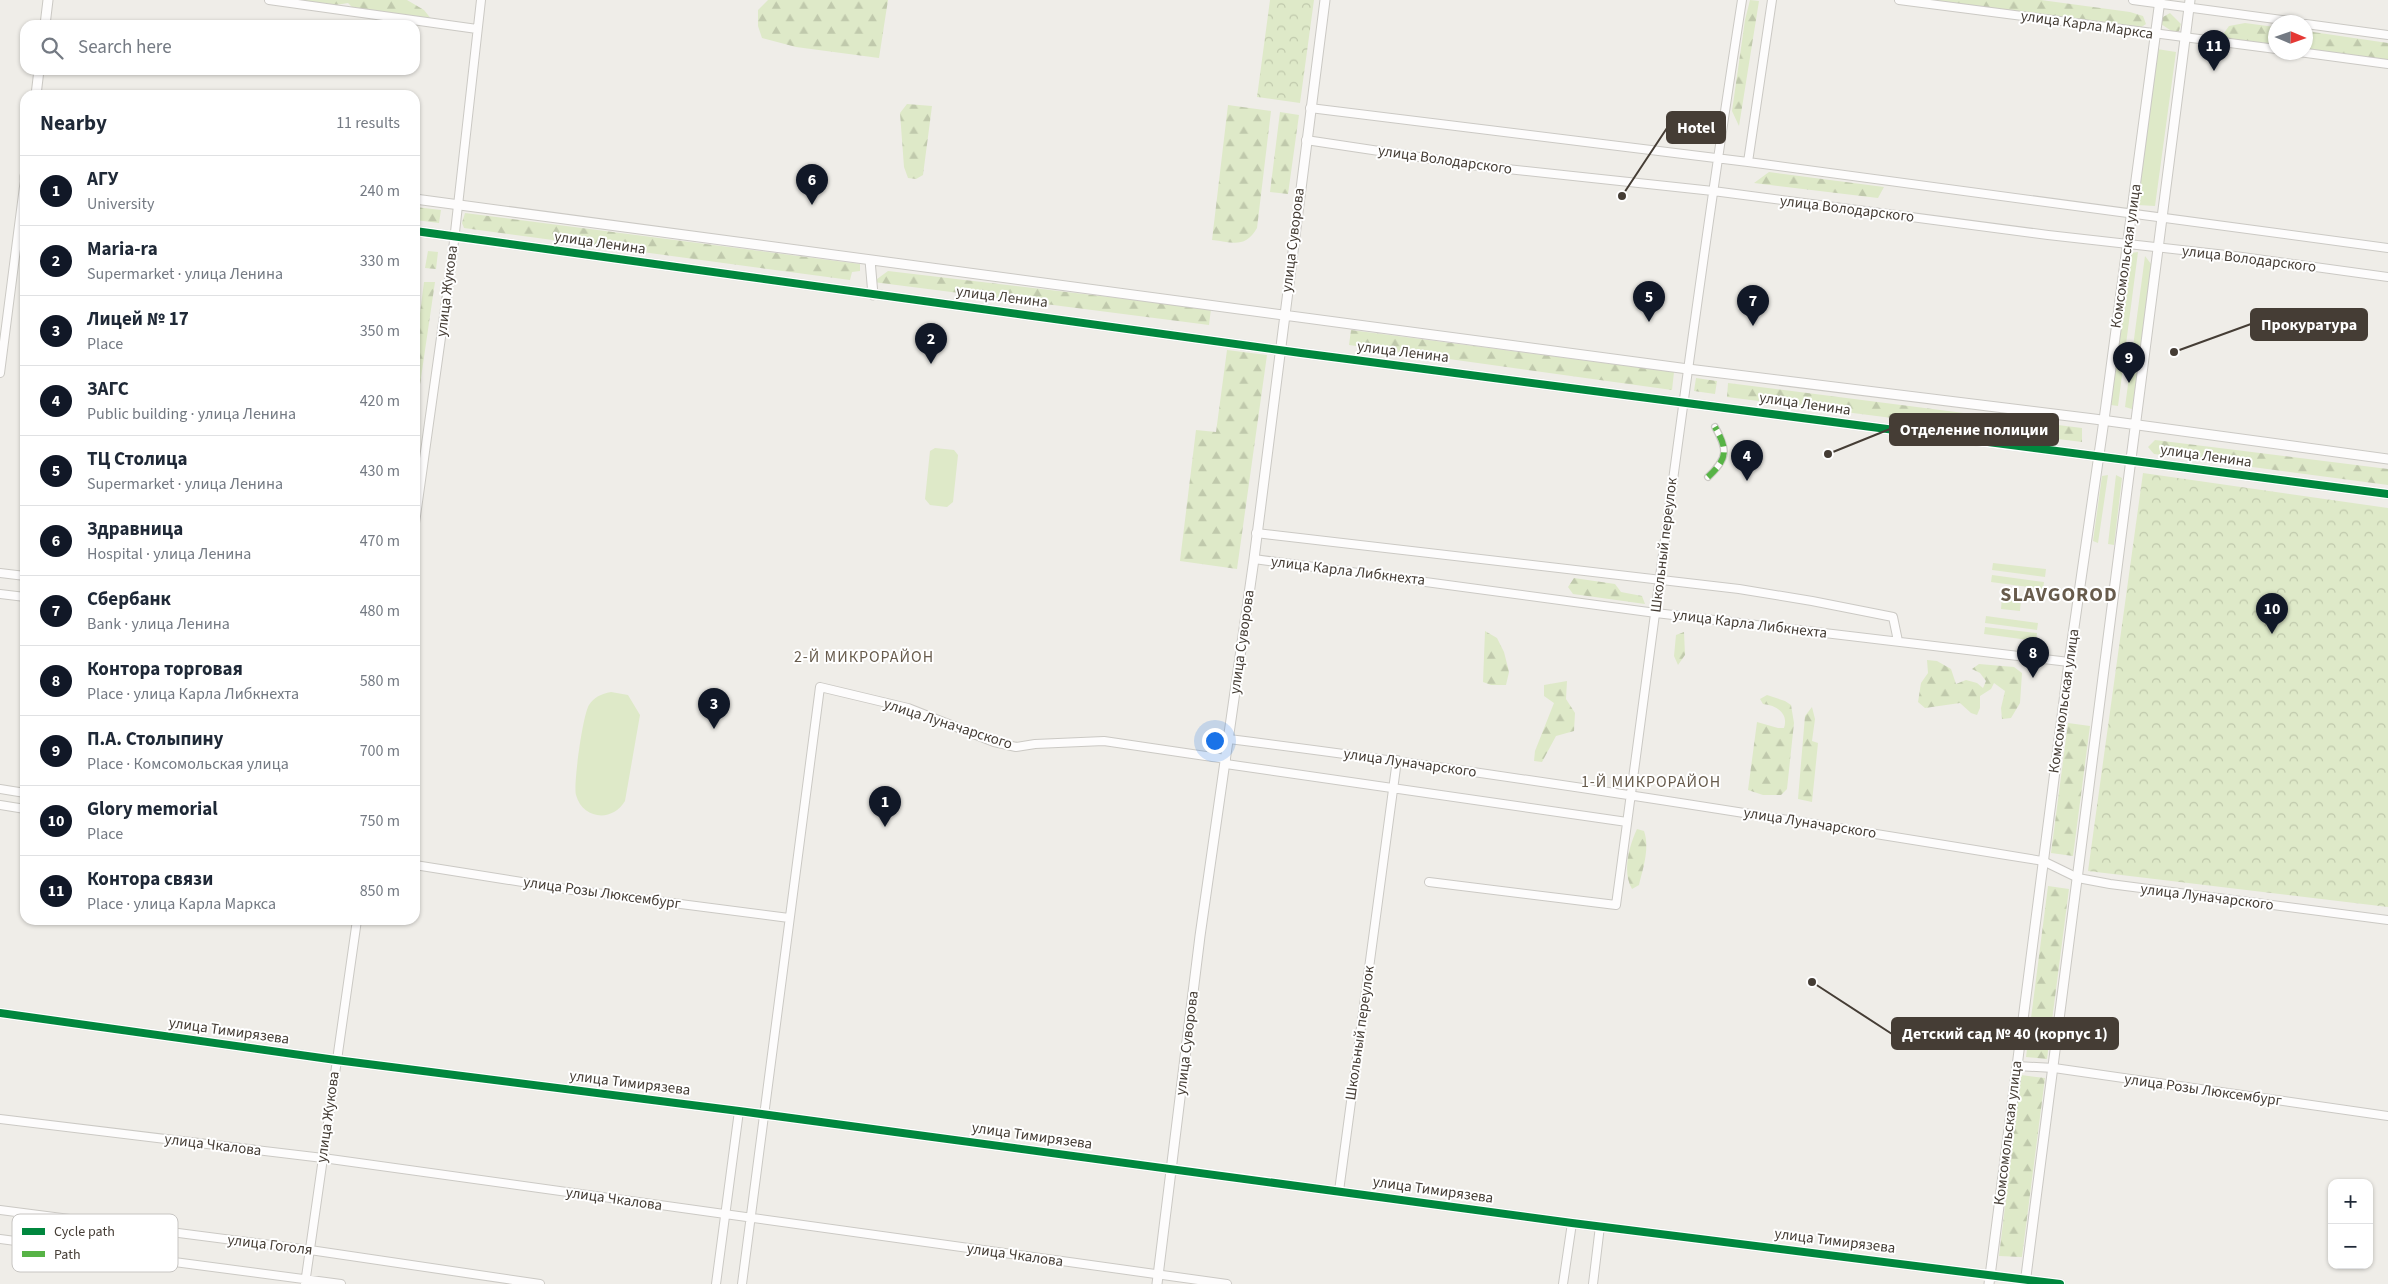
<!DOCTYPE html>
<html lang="en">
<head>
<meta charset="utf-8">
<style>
  :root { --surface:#fff; --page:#f2f2f3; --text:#1f2937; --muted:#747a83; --line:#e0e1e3; --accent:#111827 }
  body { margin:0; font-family:"Source Sans 3",sans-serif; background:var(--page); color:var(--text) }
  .controls { position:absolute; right:15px; bottom:15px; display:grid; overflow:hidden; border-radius:10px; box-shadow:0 1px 4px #0004 }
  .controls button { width:45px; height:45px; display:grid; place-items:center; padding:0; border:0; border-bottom:1px solid var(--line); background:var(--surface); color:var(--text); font:25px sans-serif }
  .compass { position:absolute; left:2268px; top:15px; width:45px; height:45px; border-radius:50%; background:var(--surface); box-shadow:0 1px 4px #0004; rotate:92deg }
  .you { position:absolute; left:1214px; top:740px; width:18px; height:18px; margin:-12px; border:4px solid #fff; border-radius:50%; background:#1a73e8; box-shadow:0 0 0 8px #1a73e833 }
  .badge { display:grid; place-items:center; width:32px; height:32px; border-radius:50%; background:var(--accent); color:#fff; font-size:16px; font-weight:700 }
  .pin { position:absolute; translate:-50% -41px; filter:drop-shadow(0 1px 2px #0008) }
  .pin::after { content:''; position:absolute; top:26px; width:18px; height:15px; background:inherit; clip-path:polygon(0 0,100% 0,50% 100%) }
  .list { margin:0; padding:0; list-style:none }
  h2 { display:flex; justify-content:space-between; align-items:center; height:65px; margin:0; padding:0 20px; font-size:21px }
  h2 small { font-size:16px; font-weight:400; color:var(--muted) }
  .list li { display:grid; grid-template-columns:32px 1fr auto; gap:15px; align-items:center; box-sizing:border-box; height:70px; padding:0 20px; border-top:1px solid var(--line) }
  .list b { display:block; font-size:19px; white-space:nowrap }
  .list p { margin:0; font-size:16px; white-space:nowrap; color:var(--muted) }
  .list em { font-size:16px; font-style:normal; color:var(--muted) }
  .icon { flex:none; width:28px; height:28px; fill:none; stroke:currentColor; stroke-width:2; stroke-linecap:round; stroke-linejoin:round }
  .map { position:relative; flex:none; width:2388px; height:1284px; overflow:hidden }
  .search { position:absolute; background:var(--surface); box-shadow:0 1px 4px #0004; left:20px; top:20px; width:400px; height:55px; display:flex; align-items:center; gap:12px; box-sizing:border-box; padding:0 18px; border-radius:15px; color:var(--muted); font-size:19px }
  .panel { position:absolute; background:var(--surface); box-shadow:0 1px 4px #0004; left:20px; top:90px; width:400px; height:835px; border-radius:15px }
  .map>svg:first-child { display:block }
  .green { fill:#dee9c8 }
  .forest { fill:url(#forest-firs) }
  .park { fill:url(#park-crowns) }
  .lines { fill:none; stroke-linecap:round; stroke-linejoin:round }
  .pedestrian-casing { stroke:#cbc9c4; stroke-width:8 }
  .minor-casing { stroke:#cbc9c4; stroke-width:10 }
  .tertiary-casing { stroke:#cbc9c4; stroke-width:11 }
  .pedestrian { stroke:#fdfcfc; stroke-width:5.5 }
  .minor { stroke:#fdfcfc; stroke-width:8 }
  .tertiary { stroke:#fdfcfc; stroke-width:9 }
  .quiet { stroke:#57b346; stroke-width:6; stroke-dasharray:12 6; stroke-linecap:butt }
  .cycleway-casing { stroke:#fff; stroke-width:11 }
  .cycleway { stroke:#00873e; stroke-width:8 }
  .labels { text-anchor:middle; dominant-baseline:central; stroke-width:4; stroke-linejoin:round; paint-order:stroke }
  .street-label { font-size:15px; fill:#453d35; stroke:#fff }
  .neighbourhood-label { font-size:16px; letter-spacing:1px; fill:#675b4c; stroke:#fff }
  .district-label { font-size:20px; font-weight:bold; letter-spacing:1px; fill:#675b4c; stroke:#fff }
  .key { fill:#fff; stroke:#c7c5c2; stroke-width:1 }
  .key-label { font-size:14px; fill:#453d35 }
  .leader { fill:none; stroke:#453d35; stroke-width:2 }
  .callout-dot { fill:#453d35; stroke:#fff; stroke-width:2 }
  .callout { fill:#453d35; stroke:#453d35; stroke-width:2 }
  .callout-label { font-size:16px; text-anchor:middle; font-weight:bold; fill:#fff }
</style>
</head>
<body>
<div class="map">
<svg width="2388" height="1284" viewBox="0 0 2388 1284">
  <defs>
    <pattern id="forest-firs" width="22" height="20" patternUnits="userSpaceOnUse" patternTransform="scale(1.25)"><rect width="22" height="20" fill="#dee9c8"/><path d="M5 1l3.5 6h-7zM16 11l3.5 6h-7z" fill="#c0c9ac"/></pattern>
    <pattern id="park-crowns" width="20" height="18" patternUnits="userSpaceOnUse" patternTransform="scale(1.25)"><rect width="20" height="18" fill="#dee9c8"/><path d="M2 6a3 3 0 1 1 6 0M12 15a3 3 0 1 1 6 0" fill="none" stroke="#c0c9ac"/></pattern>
  </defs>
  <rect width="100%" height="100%" fill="#efede8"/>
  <path class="green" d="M 2157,49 L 2176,52 L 2155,206 L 2138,205 Z
    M 2138,252 L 2118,406 L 2111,405 L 2131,253 Z
    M 2145,256 L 2154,268 L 2132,409 L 2125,407 Z
    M 935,448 L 954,450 L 958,455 L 953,502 L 947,507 L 930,505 L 925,499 L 930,451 Z
    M 2108,475 L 2098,543 L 2093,541 L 2102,476 Z
    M 2116,475 L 2122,478 L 2114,545 L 2108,544 Z
    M 1993,563 L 2046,569 L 2045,577 L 1992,570 Z
    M 1992,575 L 2044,582 L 2043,589 L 1991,582 Z
    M 2002,597 L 2021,599 L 2020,611 L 2001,609 Z
    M 1986,616 L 2038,623 L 2037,630 L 1985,623 Z
    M 1985,627 L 2037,633 L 2036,641 L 1984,634 Z
    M 611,692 L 628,695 L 640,715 L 625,801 C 613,822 583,820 576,795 C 573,785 583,714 589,705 C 594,697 601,694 611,692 Z"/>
  <path class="forest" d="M 298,0 L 407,0 L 424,10 L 432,20 L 354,9 L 348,3 L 330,6 Z
    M 768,0 L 888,0 L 879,58 L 796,47 L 762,38 L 758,26 L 758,10 Z
    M 1750,0 L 1759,1 L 1739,126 L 1732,111 L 1745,20 Z
    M 1921,0 L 2041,0 L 2130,12 L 2143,16 L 2146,24 L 2137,30 Z
    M 2170,13 L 2181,24 L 2179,31 L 2173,32 L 2161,24 L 2163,17 Z
    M 2245,23 L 2275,27 L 2275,47 L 2219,40 L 2229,26 Z
    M 2306,31 L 2388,43 L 2388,60 L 2306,51 Z
    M 907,104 L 932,106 L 923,175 L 916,179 L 908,178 L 904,167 L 900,113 Z
    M 1228,105 L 1271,111 L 1257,228 C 1245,249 1232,242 1212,240 Z
    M 1280,112 L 1299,115 L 1288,194 L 1270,192 Z
    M 1769,172 L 1884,187 L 1878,198 L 1754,183 Z
    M 415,207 L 441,210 L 439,223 L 415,220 Z
    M 465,213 L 860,264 L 860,271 L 852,272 L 850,280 L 464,228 L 462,223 Z
    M 428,251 L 438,252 L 436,269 L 425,268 Z
    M 888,271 L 1211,309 L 1209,325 L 873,282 Z
    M 424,282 L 435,282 L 417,405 L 415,406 L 415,353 Z
    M 1351,330 L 1674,372 L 1672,390 L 1349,345 Z
    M 1227,350 L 1267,355 L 1237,569 L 1180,561 L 1196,430 L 1216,432 Z
    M 1696,378 L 1717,381 L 1715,394 L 1694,391 Z
    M 1728,383 L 2082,428 L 2082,442 L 1727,397 Z
    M 2155,440 L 2388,469 L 2388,485 L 2154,454 L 2148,447 Z
    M 1574,578 L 1615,584 L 1621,592 L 1642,596 L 1645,604 L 1573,594 L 1568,587 Z
    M 1485,631 L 1497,638 L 1504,652 L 1509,672 L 1506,685 L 1491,685 L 1483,682 Z
    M 1684,632 L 1685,655 L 1678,665 L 1674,656 L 1676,635 Z
    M 1927,660 L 1937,661 L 1951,669 L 1956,684 L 1966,680 L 1977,683 L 1983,688 L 1986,681 L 1980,673 L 1972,669 L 1979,664 L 2014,667 L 2022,673 L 2020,703 L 2011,718 L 2002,719 L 2001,708 L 2005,691 L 1994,683 L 1991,689 L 1980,696 L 1980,708 L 1977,715 L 1971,713 L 1960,703 L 1925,708 L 1918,702 L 1921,683 L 1928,673 Z
    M 1567,681 L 1566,699 L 1575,713 L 1574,731 L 1556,736 L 1542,762 L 1534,761 L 1535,751 L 1554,703 L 1544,696 L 1544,685 Z
    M 1767,695 L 1785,701 L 1791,705 L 1794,723 L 1787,789 L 1781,795 L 1763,795 L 1748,790 L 1757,722 L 1778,728 L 1784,728 C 1789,713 1776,705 1763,704 L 1760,699 Z
    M 1812,707 L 1815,719 L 1812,741 L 1818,743 L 1812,802 L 1798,799 L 1805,716 Z
    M 2068,723 L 2090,726 L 2073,856 L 2051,853 Z
    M 1637,829 L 1644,831 C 1650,848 1643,868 1639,885 L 1632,889 C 1622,872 1629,846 1637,829 Z
    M 2048,886 L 2069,889 L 2047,1059 L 2026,1057 Z
    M 2021,1075 L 2045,1078 L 2022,1257 L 1999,1256 Z"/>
  <path class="park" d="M 1270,0 L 1314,0 L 1300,103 L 1257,97 Z
    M 2143,473 L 2388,508 L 2388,907 L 2088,871 Z"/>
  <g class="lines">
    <defs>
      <path id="pedestrian" d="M 1708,477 C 1728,458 1728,450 1715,427"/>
      <path id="minor" d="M 269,0 L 477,29
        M 1899,0 L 2276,49
        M 2133,0 L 2297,22
        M 2306,24 L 2388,35
        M 2299,52 L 2388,64
        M 1310,108 L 1748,162 L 2388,248
        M 1306,140 L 1479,166 L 1713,191 L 2048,235 L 2235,256 L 2388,277
        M 1748,162 L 1772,0
        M 0,373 L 25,179
        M 415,523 L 452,259 L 481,0
        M 1256,533 L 1739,589 L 1812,601 L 1893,617 L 1898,641
        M 1254,559 L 1656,613 L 2069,662
        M 0,573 L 25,576
        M 0,594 L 25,597
        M 1229,739 C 1501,773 1772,817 2043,861 L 2078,878 L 2110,884 L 2388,920
        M 1226,764 L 1627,822
        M 0,789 L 25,793
        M 0,805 L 25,809
        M 415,865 L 572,890 L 789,918
        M 1429,882 L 1616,905 C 1657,603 1695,301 1742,0
        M 2017,1066 L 2054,1068 L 2388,1116
        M 0,1119 L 323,1158 L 1227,1284
        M 1339,1191 L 1397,760
        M 0,1210 L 310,1250 L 540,1284
        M 0,1239 L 341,1284
        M 305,1284 L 357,920
        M 716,1284 L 739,1111
        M 742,1284 L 820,687 L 908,708 L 994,742 L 1016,747 L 1035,744 L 1104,741 L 1226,759
        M 1563,1284 L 1572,1223
        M 1593,1284 L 1600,1226"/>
      <path id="tertiary" d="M 45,25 L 48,0
        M 36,95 L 39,70
        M 25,176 L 25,179
        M 415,199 L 1688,369 L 2094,419 L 2388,459
        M 415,231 L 1301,353 L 2388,494
        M 870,260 L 873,295
        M 0,1013 L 336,1060 L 739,1111 L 1572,1223 L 2060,1284
        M 1157,1284 L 1200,936 L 1254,559 L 1325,0
        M 1989,1284 L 2069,662 L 2104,420 L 2160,0
        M 2025,1284 L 2190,0"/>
    </defs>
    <use href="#pedestrian" class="pedestrian-casing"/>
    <use href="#minor" class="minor-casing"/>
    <use href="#tertiary" class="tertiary-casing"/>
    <use href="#pedestrian" class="pedestrian"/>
    <use href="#minor" class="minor"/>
    <use href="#tertiary" class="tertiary"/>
    <path class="quiet" d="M 1708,477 C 1728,458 1728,450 1715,427"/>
    <defs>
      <path id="cycleway" d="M 415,231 L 1301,353 L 2388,494
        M 0,1013 L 336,1060 L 739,1111 L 1572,1223 L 2060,1284"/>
    </defs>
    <use href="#cycleway" class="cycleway-casing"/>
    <use href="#cycleway" class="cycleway"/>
  </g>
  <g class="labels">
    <g class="street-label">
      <text transform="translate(2087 25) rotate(8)">улица Карла Маркса</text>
      <text transform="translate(1445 160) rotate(8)">улица Володарского</text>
      <text transform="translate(1847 209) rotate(7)">улица Володарского</text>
      <text transform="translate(1293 240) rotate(-83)">улица Суворова</text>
      <text transform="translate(600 243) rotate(8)">улица Ленина</text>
      <text transform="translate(2126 256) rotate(-82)">Комсомольская улица</text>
      <text transform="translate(2249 259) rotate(7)">улица Володарского</text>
      <text transform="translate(447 291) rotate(-83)">улица Жукова</text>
      <text transform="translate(1002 297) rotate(7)">улица Ленина</text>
      <text transform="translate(1403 352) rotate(7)">улица Ленина</text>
      <text transform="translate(1805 404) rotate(8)">улица Ленина</text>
      <text transform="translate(2206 456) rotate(8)">улица Ленина</text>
      <text transform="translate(1664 545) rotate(-83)">Школьный переулок</text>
      <text transform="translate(1348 571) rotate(7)">улица Карла Либкнехта</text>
      <text transform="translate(1750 624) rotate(7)">улица Карла Либкнехта</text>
      <text transform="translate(1242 642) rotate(-82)">улица Суворова</text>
      <text transform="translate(2064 701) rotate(-82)">Комсомольская улица</text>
      <text transform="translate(948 724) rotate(18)">улица Луначарского</text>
      <text transform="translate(1410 763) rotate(8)">улица Луначарского</text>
      <text transform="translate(1810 823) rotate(9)">улица Луначарского</text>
      <text transform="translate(602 893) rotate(8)">улица Розы Люксембург</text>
      <text transform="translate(2207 897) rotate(7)">улица Луначарского</text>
      <text transform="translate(229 1031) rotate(8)">улица Тимирязева</text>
      <text transform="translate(1360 1033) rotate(-82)">Школьный переулок</text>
      <text transform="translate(1187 1043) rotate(-83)">улица Суворова</text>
      <text transform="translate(630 1083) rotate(7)">улица Тимирязева</text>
      <text transform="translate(2203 1090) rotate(8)">улица Розы Люксембург</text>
      <text transform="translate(328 1117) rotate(-82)">улица Жукова</text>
      <text transform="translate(2008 1133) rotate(-83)">Комсомольская улица</text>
      <text transform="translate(1032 1136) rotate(8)">улица Тимирязева</text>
      <text transform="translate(213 1145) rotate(7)">улица Чкалова</text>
      <text transform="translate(1433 1190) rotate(8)">улица Тимирязева</text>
      <text transform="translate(614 1199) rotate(8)">улица Чкалова</text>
      <text transform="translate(1835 1241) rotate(7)">улица Тимирязева</text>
      <text transform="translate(270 1245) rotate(7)">улица Гоголя</text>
      <text transform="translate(1015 1255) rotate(8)">улица Чкалова</text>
    </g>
    <g class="neighbourhood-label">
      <text x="864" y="657">2-Й МИКРОРАЙОН</text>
      <text x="1651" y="782">1-Й МИКРОРАЙОН</text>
    </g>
    <g class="district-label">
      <text x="2059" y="595">SLAVGOROD</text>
    </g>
  </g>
  <rect x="12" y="1214" width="166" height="58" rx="8" class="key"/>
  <rect x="22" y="1228" width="23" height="7" fill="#00873e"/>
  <rect x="22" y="1251" width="23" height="6" fill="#57b346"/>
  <g class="key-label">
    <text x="54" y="1236">Cycle path</text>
    <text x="54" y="1259">Path</text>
  </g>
  <path class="leader" d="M1622 196L1667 128M2174 352L2251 324M1828 454L1890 429M1812 982L1892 1034"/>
  <g class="callout-dot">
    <circle cx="1622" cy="196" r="5"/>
    <circle cx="2174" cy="352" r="5"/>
    <circle cx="1828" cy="454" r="5"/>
    <circle cx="1812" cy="982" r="5"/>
  </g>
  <g class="callout">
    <rect x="1667" y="112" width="58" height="31" rx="5"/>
    <rect x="2251" y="309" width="116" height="31" rx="5"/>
    <rect x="1890" y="414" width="168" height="31" rx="5"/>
    <rect x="1892" y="1018" width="226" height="31" rx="5"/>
  </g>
  <g class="callout-label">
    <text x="1696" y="133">Hotel</text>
    <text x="2309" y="330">Прокуратура</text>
    <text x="1974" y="435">Отделение полиции</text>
    <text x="2005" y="1039">Детский сад № 40 (корпус 1)</text>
  </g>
</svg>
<div class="controls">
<button>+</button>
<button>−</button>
</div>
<svg class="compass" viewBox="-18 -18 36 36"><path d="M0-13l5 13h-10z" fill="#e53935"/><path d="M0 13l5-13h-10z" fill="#747a83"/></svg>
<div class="you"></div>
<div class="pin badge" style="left:885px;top:827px">1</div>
<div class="pin badge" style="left:931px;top:364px">2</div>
<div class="pin badge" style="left:714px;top:729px">3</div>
<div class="pin badge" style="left:1747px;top:481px">4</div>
<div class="pin badge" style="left:1649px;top:322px">5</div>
<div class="pin badge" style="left:812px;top:205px">6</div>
<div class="pin badge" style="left:1753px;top:326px">7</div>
<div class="pin badge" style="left:2033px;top:678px">8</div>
<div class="pin badge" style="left:2129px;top:383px">9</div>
<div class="pin badge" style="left:2272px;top:634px">10</div>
<div class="pin badge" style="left:2214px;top:71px">11</div>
<div class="search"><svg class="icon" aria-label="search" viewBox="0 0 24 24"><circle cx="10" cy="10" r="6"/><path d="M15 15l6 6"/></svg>Search here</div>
<section class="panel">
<h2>Nearby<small>11 results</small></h2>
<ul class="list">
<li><span class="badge">1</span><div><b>АГУ</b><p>University</p></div><em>240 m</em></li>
<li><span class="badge">2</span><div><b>Maria-ra</b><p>Supermarket · улица Ленина</p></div><em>330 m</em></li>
<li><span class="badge">3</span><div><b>Лицей № 17</b><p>Place</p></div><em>350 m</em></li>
<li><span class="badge">4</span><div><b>ЗАГС</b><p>Public building · улица Ленина</p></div><em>420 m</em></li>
<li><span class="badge">5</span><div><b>ТЦ Столица</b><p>Supermarket · улица Ленина</p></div><em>430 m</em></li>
<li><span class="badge">6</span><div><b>Здравница</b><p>Hospital · улица Ленина</p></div><em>470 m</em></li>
<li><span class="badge">7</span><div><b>Сбербанк</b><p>Bank · улица Ленина</p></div><em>480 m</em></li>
<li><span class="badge">8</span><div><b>Контора торговая</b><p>Place · улица Карла Либкнехта</p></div><em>580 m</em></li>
<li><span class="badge">9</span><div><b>П.А. Столыпину</b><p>Place · Комсомольская улица</p></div><em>700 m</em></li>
<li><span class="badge">10</span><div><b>Glory memorial</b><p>Place</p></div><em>750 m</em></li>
<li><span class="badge">11</span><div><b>Контора связи</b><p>Place · улица Карла Маркса</p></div><em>850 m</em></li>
</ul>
</section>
</div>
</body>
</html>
